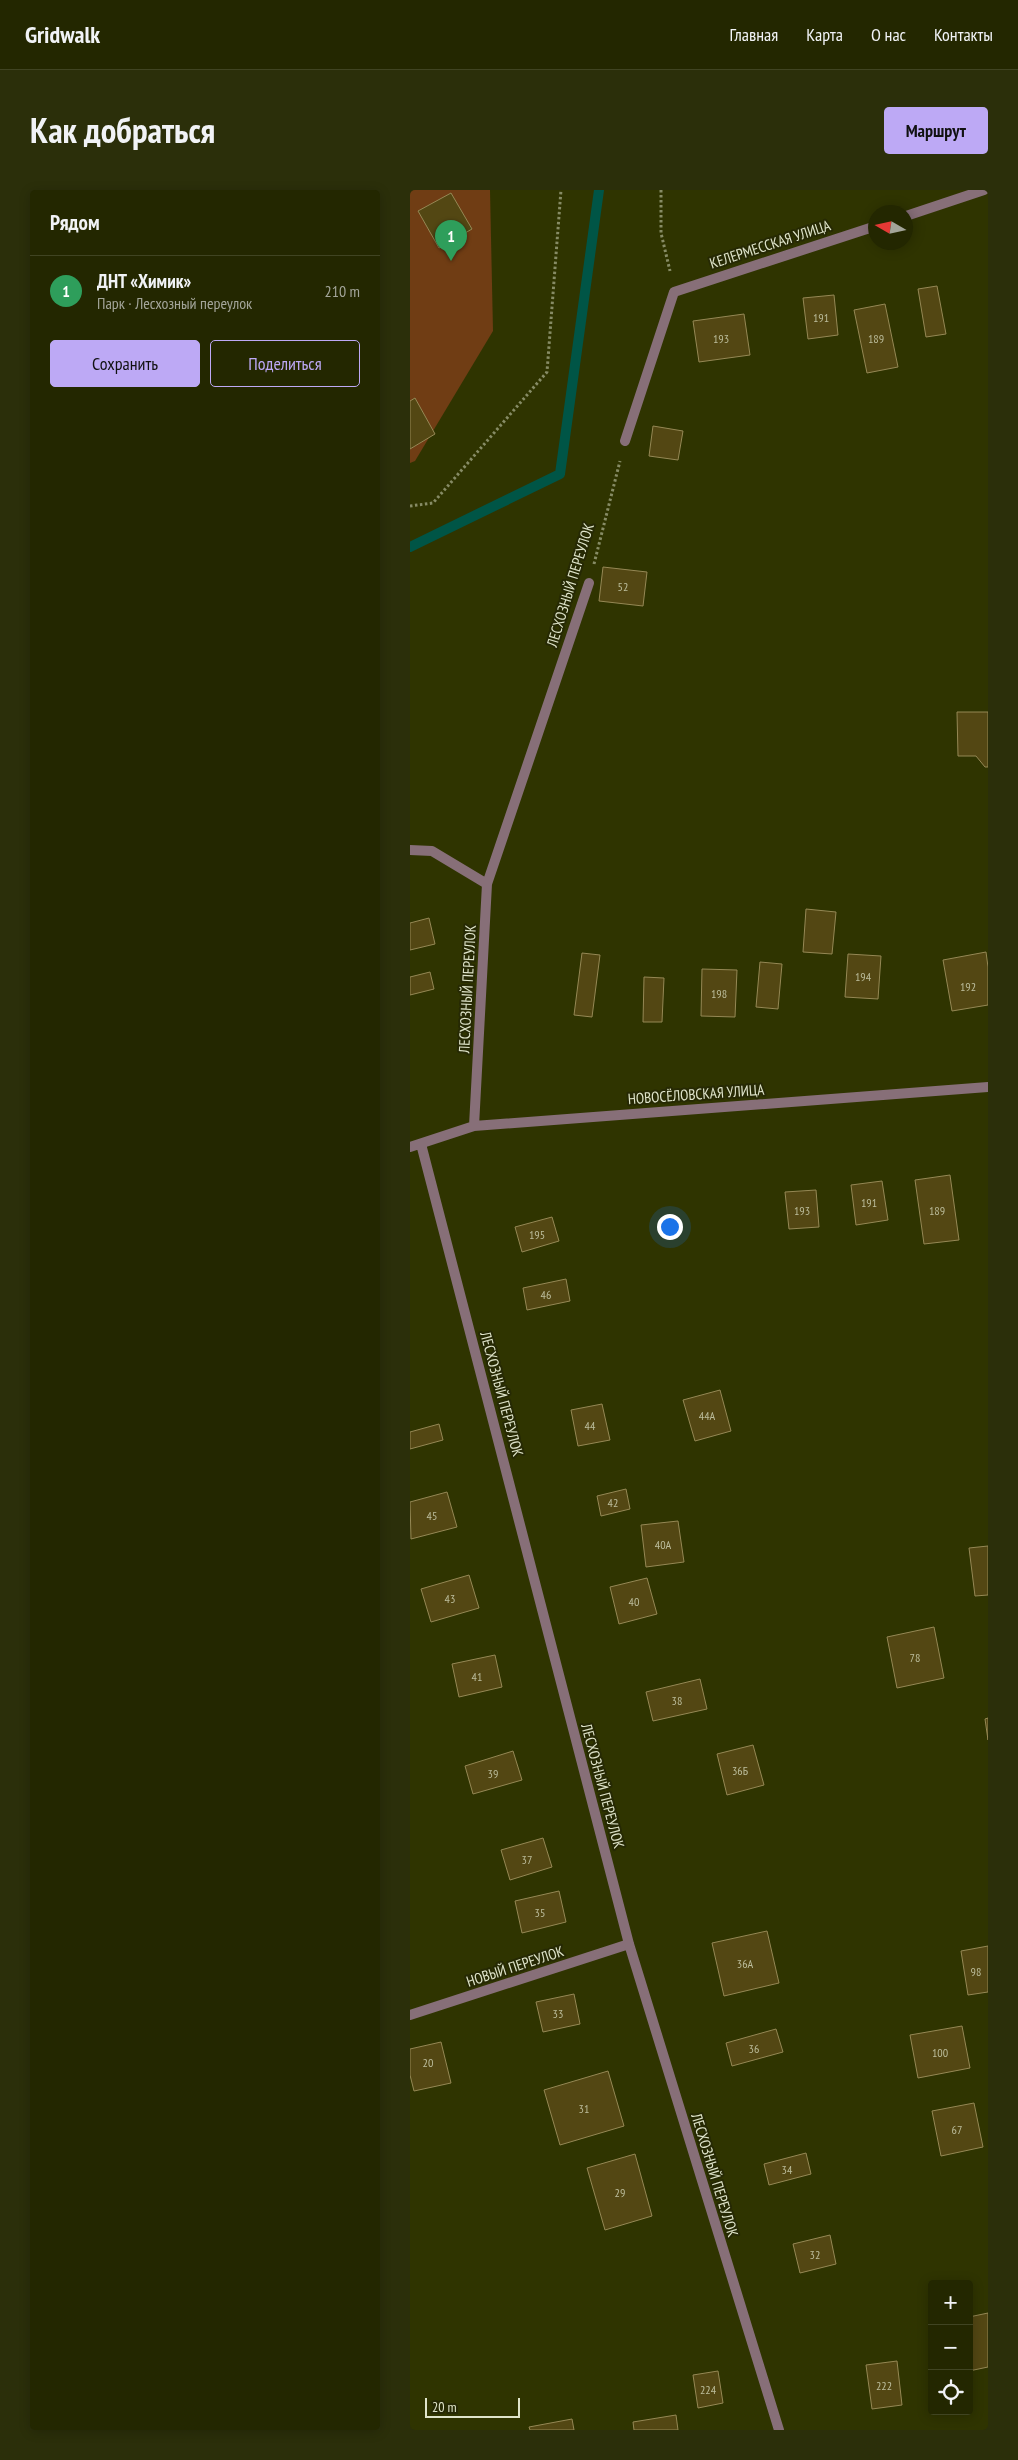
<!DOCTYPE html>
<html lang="ru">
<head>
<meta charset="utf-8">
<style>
  :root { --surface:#232700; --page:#2b2f0a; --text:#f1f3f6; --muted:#a3a599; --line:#404422; --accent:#bda9f5 }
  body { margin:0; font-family:"PT Sans Narrow",sans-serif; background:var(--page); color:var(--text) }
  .controls { position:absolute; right:15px; bottom:15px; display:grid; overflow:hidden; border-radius:5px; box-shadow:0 2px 12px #0003 }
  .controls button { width:45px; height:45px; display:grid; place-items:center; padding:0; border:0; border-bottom:1px solid var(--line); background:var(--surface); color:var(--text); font:25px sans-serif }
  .compass { position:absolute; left:458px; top:15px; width:45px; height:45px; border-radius:50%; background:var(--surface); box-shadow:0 2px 12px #0003; rotate:279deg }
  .scale { position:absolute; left:15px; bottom:12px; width:95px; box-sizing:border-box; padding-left:5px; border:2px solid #dfe4ca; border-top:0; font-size:14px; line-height:18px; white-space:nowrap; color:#dfe4ca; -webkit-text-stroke:4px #262904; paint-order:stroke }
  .you { position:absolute; left:259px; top:1036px; width:18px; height:18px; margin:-12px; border:4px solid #fff; border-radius:50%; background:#1a73e8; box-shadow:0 0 0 8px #1a73e833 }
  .badge { display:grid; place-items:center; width:32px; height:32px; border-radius:50%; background:var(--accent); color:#fff; font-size:16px; font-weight:700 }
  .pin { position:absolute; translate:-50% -41px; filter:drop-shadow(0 1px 2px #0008) }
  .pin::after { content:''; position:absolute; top:26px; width:18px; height:15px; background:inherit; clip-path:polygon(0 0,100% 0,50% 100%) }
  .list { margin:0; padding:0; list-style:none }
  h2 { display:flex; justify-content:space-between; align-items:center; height:65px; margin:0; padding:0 20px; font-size:21px }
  h2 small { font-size:16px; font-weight:400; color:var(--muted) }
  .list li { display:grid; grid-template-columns:32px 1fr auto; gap:15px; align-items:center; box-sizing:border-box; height:70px; padding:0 20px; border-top:1px solid var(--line) }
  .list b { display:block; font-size:19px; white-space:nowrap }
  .list p { margin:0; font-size:16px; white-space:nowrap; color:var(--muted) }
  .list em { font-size:16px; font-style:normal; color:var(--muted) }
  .actions { display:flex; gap:10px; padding:15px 20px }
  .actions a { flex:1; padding:11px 0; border:1px solid var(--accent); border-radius:5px; text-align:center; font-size:18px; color:var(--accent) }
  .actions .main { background:var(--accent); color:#111 }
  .icon { flex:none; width:28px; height:28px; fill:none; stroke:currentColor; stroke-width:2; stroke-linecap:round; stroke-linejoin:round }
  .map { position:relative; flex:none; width:578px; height:2240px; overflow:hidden; border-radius:5px }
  header { display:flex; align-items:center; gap:30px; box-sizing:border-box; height:70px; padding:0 25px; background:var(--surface); border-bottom:1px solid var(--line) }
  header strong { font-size:24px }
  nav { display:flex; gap:28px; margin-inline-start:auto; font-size:18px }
  .intro { display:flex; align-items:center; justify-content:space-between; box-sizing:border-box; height:120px; padding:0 30px }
  h1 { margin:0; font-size:35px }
  .button { padding:12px 22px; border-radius:5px; background:var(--accent); color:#111; font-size:18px; font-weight:700 }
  main { display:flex; gap:30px; padding:0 30px }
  aside { flex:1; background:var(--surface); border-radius:5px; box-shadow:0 2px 12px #0003 }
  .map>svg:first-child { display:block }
  .green { fill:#703d14 }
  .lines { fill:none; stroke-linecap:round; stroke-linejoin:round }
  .stream { stroke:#005546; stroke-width:10 }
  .building { fill:#534713; stroke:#958855 }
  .path { stroke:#878c65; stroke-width:3; stroke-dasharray:2.5 2.5; stroke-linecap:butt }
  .street { stroke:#876f78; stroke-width:10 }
  .labels { text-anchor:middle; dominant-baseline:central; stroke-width:4; stroke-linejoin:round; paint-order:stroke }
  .number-label { font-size:12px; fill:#bcbd9c }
  .street-label { font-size:15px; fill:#dfe4ca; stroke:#262904 }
</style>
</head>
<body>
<header>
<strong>Gridwalk</strong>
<nav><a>Главная</a><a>Карта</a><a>О нас</a><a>Контакты</a></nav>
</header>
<div class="intro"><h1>Как добраться</h1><a class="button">Маршрут</a></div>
<main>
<aside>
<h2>Рядом<small></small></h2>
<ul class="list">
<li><span class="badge" style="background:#2e9e5b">1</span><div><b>ДНТ «Химик»</b><p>Парк · Лесхозный переулок</p></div><em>210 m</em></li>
</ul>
<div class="actions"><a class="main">Сохранить</a><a>Поделиться</a></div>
</aside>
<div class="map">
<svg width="578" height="2240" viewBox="0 0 578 2240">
  <rect width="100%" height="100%" fill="#2f3400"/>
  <path class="green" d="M 0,0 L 80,0 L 83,141 L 5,271 L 0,273 Z"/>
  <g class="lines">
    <path class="stream" d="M 0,357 L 150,284 L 189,0"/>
  </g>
  <path class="building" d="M 41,3 L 62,39 L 29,58 L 8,21 Z
    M 527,96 L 536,144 L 516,147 L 508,99 Z
    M 424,105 L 428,145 L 398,149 L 393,108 Z
    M 475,114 L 488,177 L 457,183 L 444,120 Z
    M 334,124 L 340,165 L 289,172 L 283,131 Z
    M 5,208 L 25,244 L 0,259 L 0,211 Z
    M 243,236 L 273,241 L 268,270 L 239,266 Z
    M 193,377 L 237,382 L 233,416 L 189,411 Z
    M 547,522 L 578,522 L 578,577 L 575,577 L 566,566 L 548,566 Z
    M 396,719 L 426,722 L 422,764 L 393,762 Z
    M 19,728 L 25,754 L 0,760 L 0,733 Z
    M 576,762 L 578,777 L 578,815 L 542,821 L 533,770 Z
    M 172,763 L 190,765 L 182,827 L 164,825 Z
    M 438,764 L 471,766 L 468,809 L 435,807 Z
    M 350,772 L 372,774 L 368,819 L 346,817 Z
    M 292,779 L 327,780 L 325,827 L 291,826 Z
    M 20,782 L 24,799 L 0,805 L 0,787 Z
    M 234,787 L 254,788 L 252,832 L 233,832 Z
    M 540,985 L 549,1050 L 514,1054 L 505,990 Z
    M 472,991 L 478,1030 L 446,1035 L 441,995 Z
    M 406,1000 L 409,1037 L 379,1039 L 375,1002 Z
    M 142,1027 L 149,1051 L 112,1062 L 105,1037 Z
    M 156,1089 L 160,1111 L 117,1120 L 113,1098 Z
    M 310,1200 L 321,1241 L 285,1251 L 273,1210 Z
    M 192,1214 L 200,1250 L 168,1256 L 161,1220 Z
    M 29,1234 L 33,1250 L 0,1259 L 0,1242 Z
    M 216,1299 L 220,1319 L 191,1326 L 187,1306 Z
    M 37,1302 L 47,1337 L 1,1349 L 0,1312 Z
    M 268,1331 L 274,1372 L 236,1377 L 231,1335 Z
    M 578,1356 L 578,1405 L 565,1406 L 559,1358 Z
    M 59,1385 L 69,1418 L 21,1432 L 11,1399 Z
    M 237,1388 L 247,1424 L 209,1434 L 200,1397 Z
    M 524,1437 L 534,1488 L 487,1498 L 477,1447 Z
    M 85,1465 L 92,1497 L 49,1507 L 42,1474 Z
    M 290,1489 L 297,1519 L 243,1531 L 236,1502 Z
    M 578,1528 L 578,1550 L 575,1529 Z
    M 343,1555 L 354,1595 L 317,1605 L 307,1564 Z
    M 103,1561 L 112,1590 L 63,1604 L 55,1576 Z
    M 133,1648 L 142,1677 L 100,1690 L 91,1660 Z
    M 149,1701 L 156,1732 L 112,1743 L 105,1711 Z
    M 357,1741 L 369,1793 L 314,1806 L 302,1753 Z
    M 578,1756 L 578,1802 L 558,1805 L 551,1761 Z
    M 164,1804 L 170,1834 L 133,1842 L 126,1812 Z
    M 552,1836 L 560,1878 L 508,1888 L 500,1845 Z
    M 366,1839 L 373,1862 L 322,1876 L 316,1853 Z
    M 31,1852 L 41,1893 L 4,1901 L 0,1885 L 0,1859 Z
    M 198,1881 L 214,1936 L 150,1955 L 134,1900 Z
    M 564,1913 L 573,1957 L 531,1966 L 522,1921 Z
    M 396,1963 L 401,1984 L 359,1995 L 354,1974 Z
    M 225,1964 L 242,2026 L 195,2040 L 177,1978 Z
    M 420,2045 L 426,2074 L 390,2083 L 383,2054 Z
    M 578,2123 L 578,2177 L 559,2181 L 559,2127 Z
    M 487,2171 L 492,2215 L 462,2219 L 456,2175 Z
    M 308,2181 L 313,2213 L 288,2218 L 283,2185 Z
    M 266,2225 L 268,2240 L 224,2240 L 223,2232 Z
    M 162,2229 L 164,2240 L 120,2240 L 119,2237 Z"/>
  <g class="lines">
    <path class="path" d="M 251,0 L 251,43 L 260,81
      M 0,316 L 23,313 L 137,182 L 151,0
      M 184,374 L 210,271"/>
    <path class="street" d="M 496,26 L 574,0
      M 215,251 L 264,102 L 466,36
      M 0,660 L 22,661 L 77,694
      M 64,936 L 77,694 L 179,393
      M 11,954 L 219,1754 L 369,2240
      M 0,957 L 64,936 L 578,897
      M 0,1825 L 219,1754"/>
  </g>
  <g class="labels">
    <g class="number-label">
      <text x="411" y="127">191</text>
      <text x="311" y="148">193</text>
      <text x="466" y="148">189</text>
      <text x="213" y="396">52</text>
      <text x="453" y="786">194</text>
      <text x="558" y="796">192</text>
      <text x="309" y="803">198</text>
      <text x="459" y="1012">191</text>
      <text x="392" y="1020">193</text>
      <text x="527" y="1020">189</text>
      <text x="127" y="1044">195</text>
      <text x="136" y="1104">46</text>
      <text x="297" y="1225">44А</text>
      <text x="180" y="1235">44</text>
      <text x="203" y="1312">42</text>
      <text x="22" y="1325">45</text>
      <text x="253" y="1354">40А</text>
      <text x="40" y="1408">43</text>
      <text x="224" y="1411">40</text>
      <text x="505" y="1467">78</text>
      <text x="67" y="1486">41</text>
      <text x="267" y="1510">38</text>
      <text x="330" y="1580">36Б</text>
      <text x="83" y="1583">39</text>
      <text x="117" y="1669">37</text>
      <text x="130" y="1722">35</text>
      <text x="335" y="1773">36А</text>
      <text x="566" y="1781">98</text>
      <text x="148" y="1823">33</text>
      <text x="344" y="1858">36</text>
      <text x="530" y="1862">100</text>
      <text x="18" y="1872">20</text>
      <text x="174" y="1918">31</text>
      <text x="547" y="1939">67</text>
      <text x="377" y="1979">34</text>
      <text x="210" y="2002">29</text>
      <text x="405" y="2064">32</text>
      <text x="474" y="2195">222</text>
      <text x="298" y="2199">224</text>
    </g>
    <g class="street-label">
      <text transform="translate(360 54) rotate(-18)">КЕЛЕРМЕССКАЯ УЛИЦА</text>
      <text transform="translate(160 395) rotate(-73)">ЛЕСХОЗНЫЙ ПЕРЕУЛОК</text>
      <text transform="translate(57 799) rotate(-87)">ЛЕСХОЗНЫЙ ПЕРЕУЛОК</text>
      <text transform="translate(286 904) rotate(-4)">НОВОСЁЛОВСКАЯ УЛИЦА</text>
      <text transform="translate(92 1204) rotate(75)">ЛЕСХОЗНЫЙ ПЕРЕУЛОК</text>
      <text transform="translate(193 1596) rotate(75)">ЛЕСХОЗНЫЙ ПЕРЕУЛОК</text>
      <text transform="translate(105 1776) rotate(-18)">НОВЫЙ ПЕРЕУЛОК</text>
      <text transform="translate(305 1985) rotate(73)">ЛЕСХОЗНЫЙ ПЕРЕУЛОК</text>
    </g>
  </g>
</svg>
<div class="controls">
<button>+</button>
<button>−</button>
<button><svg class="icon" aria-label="locate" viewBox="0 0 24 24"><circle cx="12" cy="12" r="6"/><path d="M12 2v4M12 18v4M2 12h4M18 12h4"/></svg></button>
</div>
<svg class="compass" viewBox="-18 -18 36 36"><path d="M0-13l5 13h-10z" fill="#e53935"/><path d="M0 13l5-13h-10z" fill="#a3a599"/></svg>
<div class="scale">20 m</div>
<div class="you"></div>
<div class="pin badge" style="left:41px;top:71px;background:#2e9e5b">1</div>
</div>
</main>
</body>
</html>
